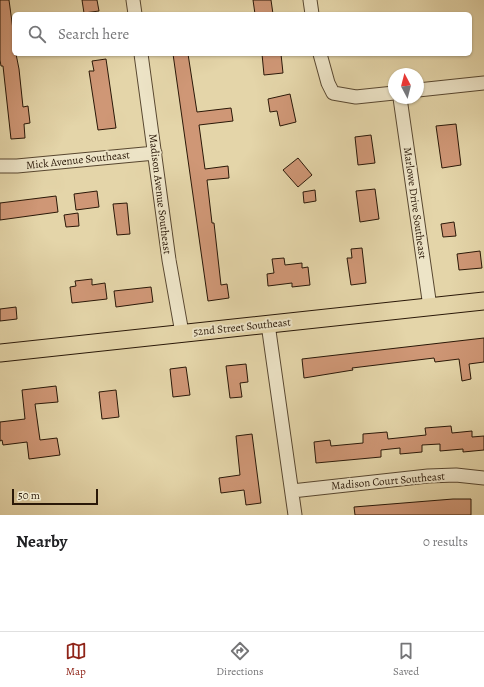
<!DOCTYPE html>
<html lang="en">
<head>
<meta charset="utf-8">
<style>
  :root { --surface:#fff; --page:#f6f6f6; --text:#202124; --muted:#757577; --line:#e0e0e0; --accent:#8f2418 }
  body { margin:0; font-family:Alegreya,serif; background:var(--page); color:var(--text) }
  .compass { position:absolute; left:388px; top:68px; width:36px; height:36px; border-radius:50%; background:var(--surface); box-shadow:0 1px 3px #0004; rotate:353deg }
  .scale { position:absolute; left:12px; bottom:10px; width:86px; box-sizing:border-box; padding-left:4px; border:2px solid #2a1808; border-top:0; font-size:11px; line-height:14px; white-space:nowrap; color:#2a1808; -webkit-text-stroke:3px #ede4c7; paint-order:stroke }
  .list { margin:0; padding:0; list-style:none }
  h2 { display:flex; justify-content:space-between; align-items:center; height:52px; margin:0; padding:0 16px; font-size:17px }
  h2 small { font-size:13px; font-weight:400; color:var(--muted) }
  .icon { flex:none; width:22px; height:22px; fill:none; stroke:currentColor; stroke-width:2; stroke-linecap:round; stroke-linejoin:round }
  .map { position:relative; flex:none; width:484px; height:515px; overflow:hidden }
  .search { position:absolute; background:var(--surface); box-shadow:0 1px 3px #0004; left:12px; right:12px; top:12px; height:44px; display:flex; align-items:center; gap:10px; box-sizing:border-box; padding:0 14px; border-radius:6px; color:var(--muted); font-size:15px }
  .sheet { height:116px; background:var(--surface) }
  nav { display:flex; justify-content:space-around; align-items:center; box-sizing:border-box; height:56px; border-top:1px solid var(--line); background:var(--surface); font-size:11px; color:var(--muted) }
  nav a { display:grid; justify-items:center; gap:2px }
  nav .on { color:var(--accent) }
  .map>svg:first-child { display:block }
  .building { fill:#cf9776; stroke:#2a1808 }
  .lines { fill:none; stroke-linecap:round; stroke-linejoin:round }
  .minor-casing { stroke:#584730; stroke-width:15 }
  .major-casing { stroke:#2a1808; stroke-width:19 }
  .minor { stroke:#ede4c7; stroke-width:13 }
  .major { stroke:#e4d5a9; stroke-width:17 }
  .labels { text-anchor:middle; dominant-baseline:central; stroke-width:4; stroke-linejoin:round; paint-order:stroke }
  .street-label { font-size:11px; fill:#2a1808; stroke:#ede4c7 }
</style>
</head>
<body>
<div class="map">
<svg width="484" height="515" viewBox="0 0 484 515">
  <rect width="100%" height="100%" fill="#e4d5a9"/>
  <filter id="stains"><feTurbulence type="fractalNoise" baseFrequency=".005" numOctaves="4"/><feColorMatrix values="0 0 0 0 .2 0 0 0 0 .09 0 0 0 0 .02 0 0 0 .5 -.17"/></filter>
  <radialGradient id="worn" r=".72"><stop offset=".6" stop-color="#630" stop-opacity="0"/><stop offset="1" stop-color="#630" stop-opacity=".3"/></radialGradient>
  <path class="building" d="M 0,0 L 9,0 L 14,37 L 14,54 L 16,54 L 19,69 L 23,107 L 28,106 L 30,123 L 24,124 L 25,138 L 11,139 L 3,66 L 1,66 L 0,60 Z
    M 82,0 L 97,0 L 99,11 L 84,13 Z
    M 253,0 L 271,0 L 273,14 L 255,14 Z
    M 173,54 L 188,54 L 197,112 L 231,108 L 233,121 L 199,125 L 205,169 L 228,166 L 229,178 L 207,180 L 212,223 L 214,223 L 221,285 L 227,284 L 229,298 L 208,301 Z
    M 262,54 L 281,54 L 283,73 L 264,75 Z
    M 106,59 L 116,128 L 98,130 L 89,71 L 94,71 L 92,61 Z
    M 290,94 L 296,122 L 280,126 L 277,111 L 270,112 L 268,99 Z
    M 456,124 L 461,165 L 442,168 L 436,126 Z
    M 371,135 L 375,163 L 358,165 L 355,137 Z
    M 298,158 L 312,175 L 298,187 L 283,170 Z
    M 375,189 L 379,219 L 360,222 L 356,191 Z
    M 315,190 L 316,201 L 304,203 L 303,192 Z
    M 97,191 L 99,207 L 76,210 L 74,194 Z
    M 56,196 L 58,212 L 0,220 L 0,203 Z
    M 127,203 L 130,234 L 117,235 L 113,204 Z
    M 78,213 L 79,226 L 66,227 L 64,215 Z
    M 454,222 L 456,236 L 443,237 L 441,224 Z
    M 362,248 L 366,283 L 351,285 L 347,258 L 352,258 L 351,249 Z
    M 480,251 L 482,268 L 459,270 L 457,254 Z
    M 284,258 L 285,265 L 302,263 L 302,268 L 308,267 L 310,285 L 292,287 L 292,283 L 268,286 L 267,274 L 274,273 L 272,259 Z
    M 92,279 L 92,285 L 105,283 L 107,299 L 72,303 L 70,287 L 76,286 L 75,281 Z
    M 151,287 L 153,302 L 116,307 L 114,291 Z
    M 16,307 L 17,319 L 0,321 L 0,309 Z
    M 484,338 L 484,362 L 469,364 L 471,379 L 462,381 L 459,359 L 435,362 L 434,358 L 352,368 L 353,370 L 304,378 L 302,359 Z
    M 246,364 L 248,382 L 240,383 L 242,397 L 230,398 L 226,366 Z
    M 186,367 L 190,395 L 173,397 L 170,369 Z
    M 56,386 L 58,402 L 35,404 L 40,440 L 57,438 L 60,455 L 29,459 L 27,442 L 3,445 L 2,440 L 0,441 L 0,422 L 25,419 L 22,390 Z
    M 116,390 L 119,417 L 102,419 L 99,392 Z
    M 451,426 L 452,433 L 472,431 L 472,437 L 484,436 L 484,450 L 463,452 L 463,449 L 440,451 L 440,444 L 422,445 L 422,452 L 400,454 L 400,448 L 381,450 L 381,457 L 316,463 L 314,442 L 330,440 L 331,446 L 363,443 L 363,434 L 387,432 L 388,439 L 426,435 L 425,428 Z
    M 252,434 L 261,503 L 246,505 L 244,490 L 221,493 L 219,478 L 240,475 L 236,436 Z
    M 453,499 L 471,499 L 471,515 L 355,515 L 354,507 Z"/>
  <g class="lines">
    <defs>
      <path id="minor" d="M 133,0 L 135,14
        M 310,0 L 312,14
        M 141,54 L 169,260 L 182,333
        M 320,54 L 328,83 L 333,93 L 356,97 L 394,93
        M 418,90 L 484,83
        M 400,98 L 430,307
        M 0,166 L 17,166 L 155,153
        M 268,324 L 295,515
        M 292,491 L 428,476 L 456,475 L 484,478"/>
      <path id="major" d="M 0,353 L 484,301"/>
    </defs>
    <use href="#minor" class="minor-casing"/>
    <use href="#major" class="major-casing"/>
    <use href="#minor" class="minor"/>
    <use href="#major" class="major"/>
  </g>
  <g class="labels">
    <g class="street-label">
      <text transform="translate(78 160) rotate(-6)">Mick Avenue Southeast</text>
      <text transform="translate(160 194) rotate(83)">Madison Avenue Southeast</text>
      <text transform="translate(415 203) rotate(82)">Marlowe Drive Southeast</text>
      <text transform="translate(242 327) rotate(-6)">52nd Street Southeast</text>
      <text transform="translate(388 481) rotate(-5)">Madison Court Southeast</text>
    </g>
  </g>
  <rect width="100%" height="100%" filter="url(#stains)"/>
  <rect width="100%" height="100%" fill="url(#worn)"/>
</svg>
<svg class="compass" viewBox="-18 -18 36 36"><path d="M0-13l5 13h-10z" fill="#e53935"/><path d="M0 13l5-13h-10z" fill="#757577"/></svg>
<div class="scale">50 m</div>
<div class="search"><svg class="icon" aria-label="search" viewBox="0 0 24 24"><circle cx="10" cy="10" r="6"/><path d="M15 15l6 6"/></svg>Search here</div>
</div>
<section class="sheet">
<h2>Nearby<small>0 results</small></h2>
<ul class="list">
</ul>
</section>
<nav>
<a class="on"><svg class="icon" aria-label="map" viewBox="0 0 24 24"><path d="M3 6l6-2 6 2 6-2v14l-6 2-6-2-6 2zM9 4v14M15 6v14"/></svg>Map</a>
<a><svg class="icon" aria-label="directions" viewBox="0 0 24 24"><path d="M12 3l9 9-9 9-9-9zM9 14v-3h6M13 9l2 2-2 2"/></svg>Directions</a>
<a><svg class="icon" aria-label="saved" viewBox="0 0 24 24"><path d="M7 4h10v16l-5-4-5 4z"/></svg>Saved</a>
</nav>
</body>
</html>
